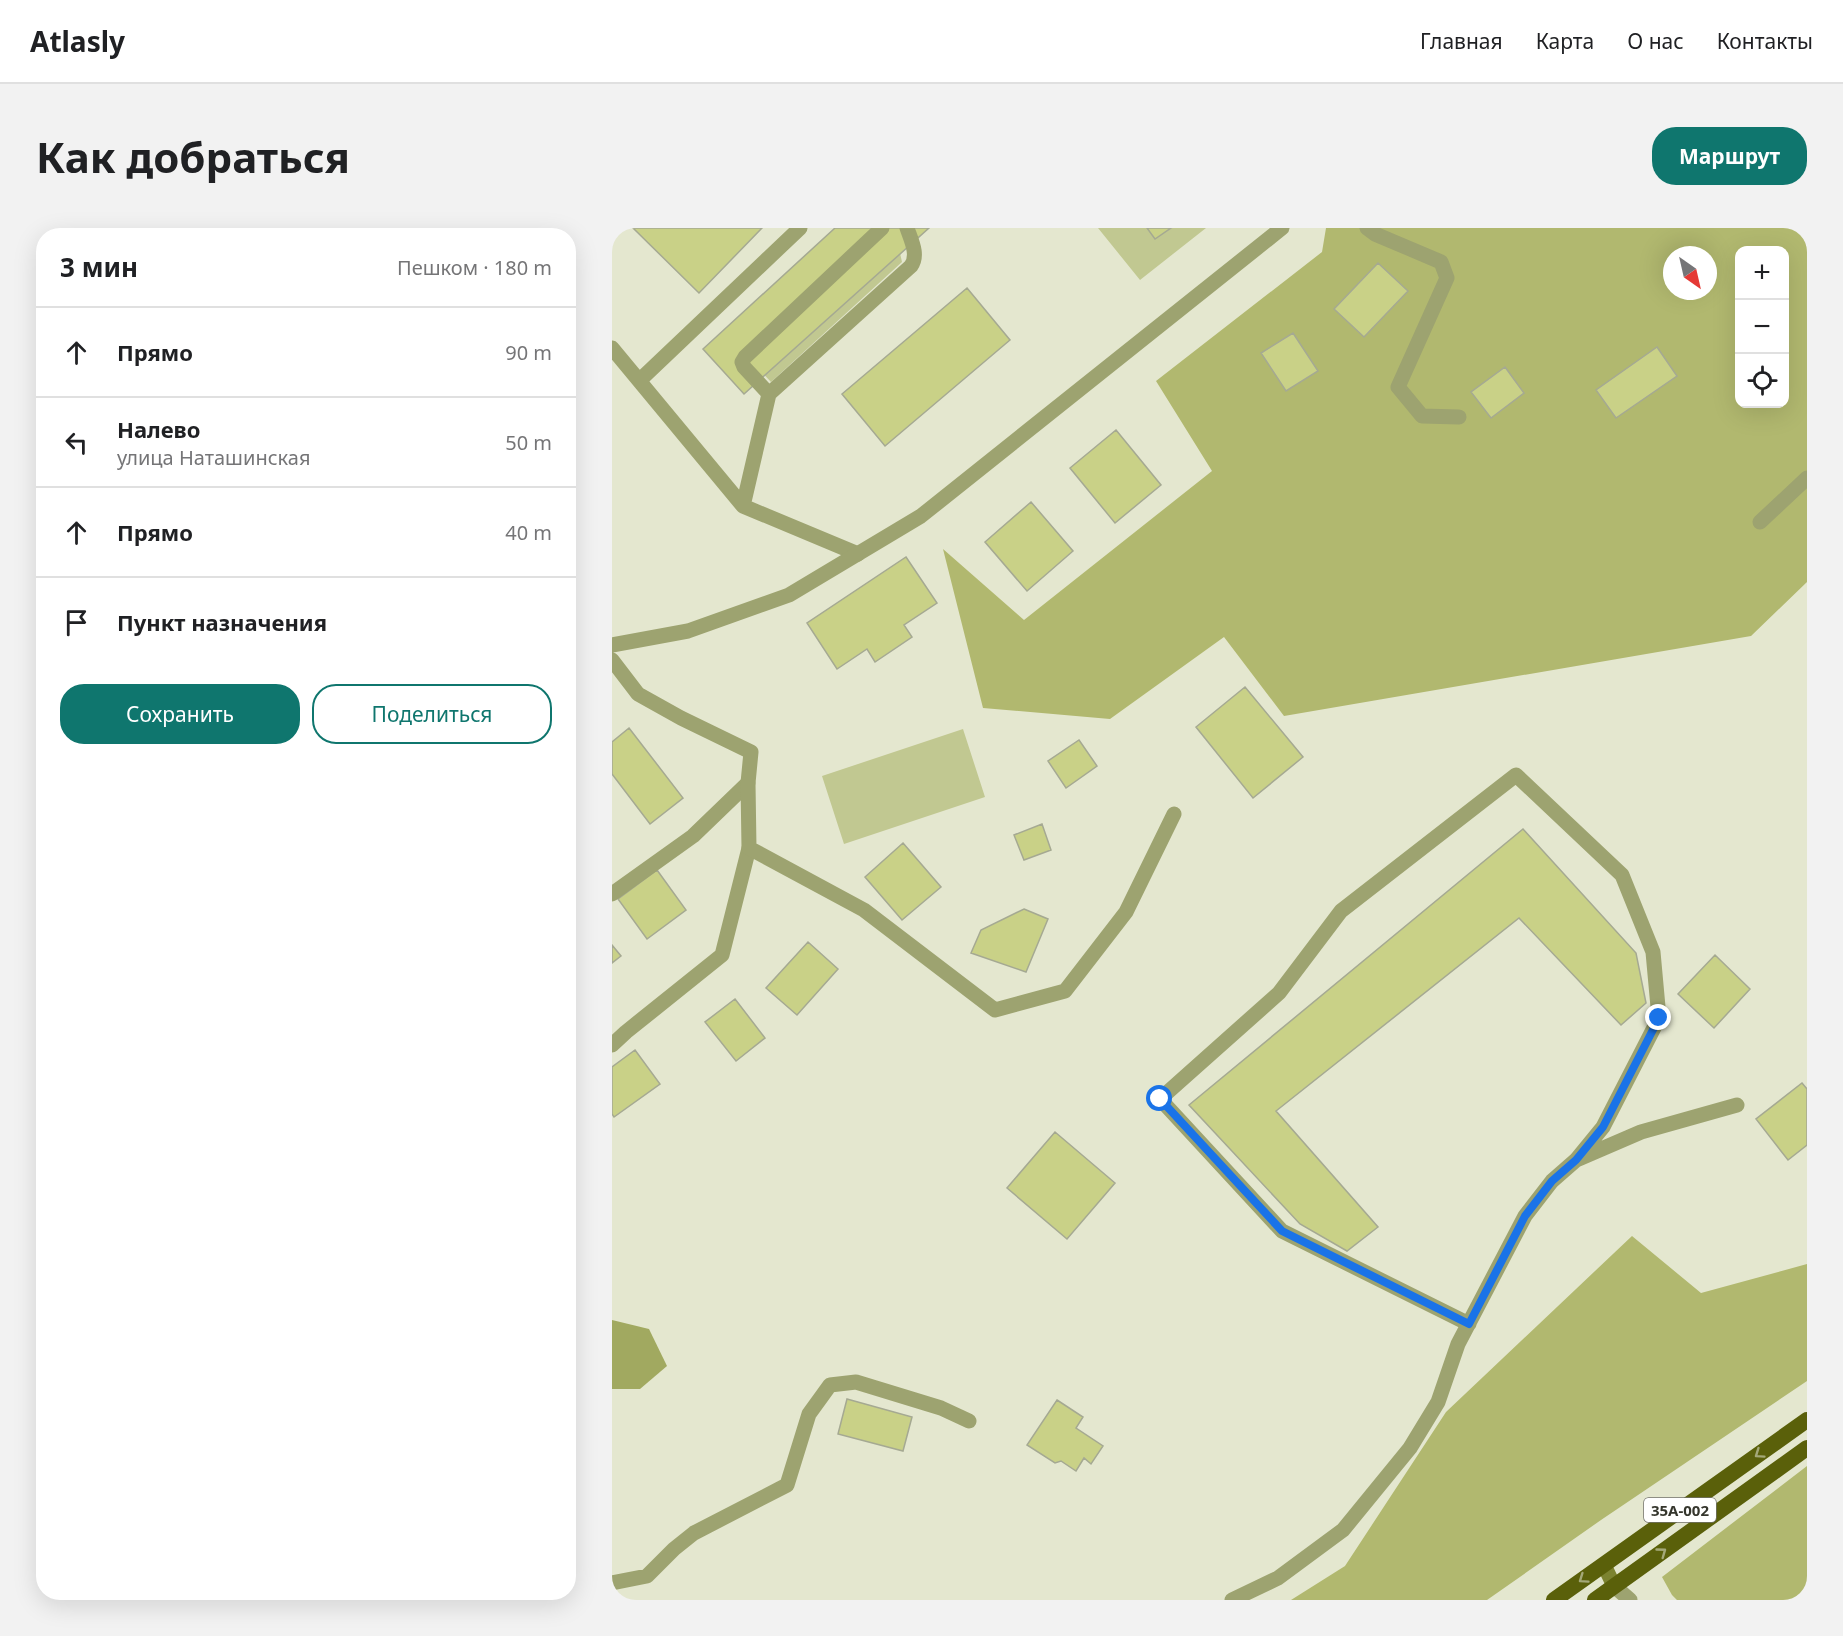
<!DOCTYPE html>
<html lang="ru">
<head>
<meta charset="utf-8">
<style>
  :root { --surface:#fff; --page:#f2f2f2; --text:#202124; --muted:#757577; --line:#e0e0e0; --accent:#0f766e }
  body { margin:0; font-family:"Noto Sans",sans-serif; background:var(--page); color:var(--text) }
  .controls { position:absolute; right:18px; top:18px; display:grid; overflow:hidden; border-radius:12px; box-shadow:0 6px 24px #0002 }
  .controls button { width:54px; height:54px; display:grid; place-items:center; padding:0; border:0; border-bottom:2px solid var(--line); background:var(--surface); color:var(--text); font:30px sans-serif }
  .compass { position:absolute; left:1051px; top:18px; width:54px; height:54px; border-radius:50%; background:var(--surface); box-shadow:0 6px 24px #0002; rotate:146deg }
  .stop { position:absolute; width:18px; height:18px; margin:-14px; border:4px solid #1a73e8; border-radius:50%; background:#fff }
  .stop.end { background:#1a73e8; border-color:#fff; box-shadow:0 2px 6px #0008 }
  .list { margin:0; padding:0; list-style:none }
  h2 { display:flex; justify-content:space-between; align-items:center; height:78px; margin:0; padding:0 24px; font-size:26px }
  h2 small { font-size:20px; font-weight:400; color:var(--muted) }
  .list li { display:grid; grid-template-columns:39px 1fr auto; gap:18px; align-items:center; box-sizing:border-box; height:90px; padding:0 24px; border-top:2px solid var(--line) }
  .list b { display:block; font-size:22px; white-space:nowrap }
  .list p { margin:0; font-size:20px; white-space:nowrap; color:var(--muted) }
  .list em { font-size:20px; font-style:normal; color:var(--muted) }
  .actions { display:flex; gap:12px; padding:18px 24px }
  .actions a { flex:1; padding:14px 0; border:2px solid var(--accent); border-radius:24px; text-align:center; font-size:21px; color:var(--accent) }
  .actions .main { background:var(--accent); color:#fff }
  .icon { flex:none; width:33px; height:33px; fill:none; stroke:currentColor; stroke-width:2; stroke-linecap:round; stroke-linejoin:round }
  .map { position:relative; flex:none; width:1195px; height:1372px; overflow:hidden; border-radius:24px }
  header { display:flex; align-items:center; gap:36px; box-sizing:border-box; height:84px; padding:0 30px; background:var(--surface); border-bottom:2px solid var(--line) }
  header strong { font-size:28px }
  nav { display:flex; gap:33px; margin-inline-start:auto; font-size:21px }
  .intro { display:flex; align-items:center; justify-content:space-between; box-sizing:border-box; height:144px; padding:0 36px }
  h1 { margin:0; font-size:42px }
  .button { padding:15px 27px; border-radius:24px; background:var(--accent); color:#fff; font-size:21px; font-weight:700 }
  main { display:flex; gap:36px; padding:0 36px }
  aside { flex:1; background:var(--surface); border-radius:24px; box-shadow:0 6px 24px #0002 }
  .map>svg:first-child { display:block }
  .green { fill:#c1c891 }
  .forest { fill:#b1b86f; fill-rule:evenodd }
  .water { fill:#a1a960 }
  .building { fill:#c9d187; stroke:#a5a992; stroke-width:1.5 }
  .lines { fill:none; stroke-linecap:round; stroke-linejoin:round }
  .service { stroke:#9da370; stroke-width:15 }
  .minor { stroke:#9da370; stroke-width:15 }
  .secondary { stroke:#7c8330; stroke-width:15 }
  .trunk { stroke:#5a600a; stroke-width:16 }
  .oneway { stroke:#a4a878 }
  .route { stroke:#1a73e8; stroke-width:8 }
  .labels { text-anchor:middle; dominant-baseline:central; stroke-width:6; stroke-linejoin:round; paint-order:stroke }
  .shield { fill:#fff; stroke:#72726c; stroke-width:1.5 }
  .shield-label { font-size:15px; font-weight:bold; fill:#35362d }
</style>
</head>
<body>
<header>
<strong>Atlasly</strong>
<nav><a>Главная</a><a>Карта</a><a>О нас</a><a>Контакты</a></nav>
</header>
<div class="intro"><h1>Как добраться</h1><a class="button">Маршрут</a></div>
<main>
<aside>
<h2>3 мин<small>Пешком · 180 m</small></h2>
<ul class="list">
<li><svg class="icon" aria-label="ahead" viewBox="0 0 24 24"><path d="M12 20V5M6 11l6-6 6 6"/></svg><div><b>Прямо</b></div><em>90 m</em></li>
<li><svg class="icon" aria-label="left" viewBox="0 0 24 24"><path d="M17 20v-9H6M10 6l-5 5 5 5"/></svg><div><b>Налево</b><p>улица Наташинская</p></div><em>50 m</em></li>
<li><svg class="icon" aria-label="ahead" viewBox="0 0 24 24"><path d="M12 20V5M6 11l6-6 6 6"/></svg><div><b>Прямо</b></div><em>40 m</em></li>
<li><svg class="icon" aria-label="arrive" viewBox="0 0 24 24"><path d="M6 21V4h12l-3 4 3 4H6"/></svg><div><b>Пункт назначения</b></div></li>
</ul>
<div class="actions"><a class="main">Сохранить</a><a>Поделиться</a></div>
</aside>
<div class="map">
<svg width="1195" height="1372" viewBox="0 0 1195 1372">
  <rect width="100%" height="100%" fill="#e4e7cf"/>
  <path class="green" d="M 486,0 L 594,0 L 528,52 Z
    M 283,3 L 290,34 L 159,154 L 141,135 Z
    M 351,501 L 373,569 L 232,616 L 210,548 Z"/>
  <path class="forest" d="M 714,0 L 1195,0 L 1195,354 L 1139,408 L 672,488 L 612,409 L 498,491 L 371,480 L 331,321 L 412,392 L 600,243 L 544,153 L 710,24 ZM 1128,22 L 1172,22 L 1172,176 L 1128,176 ZM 1060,27 L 1096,27 L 1096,63 L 1060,63 Z
    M 1020,1008 L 1089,1065 L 1195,1036 L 1195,1153 L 989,1292 L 875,1372 L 679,1372 L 733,1338 L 834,1184 Z
    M 1195,1238 L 1195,1372 L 1065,1372 L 1060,1367 L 1050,1349 Z"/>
  <path class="water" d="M 0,1092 L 37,1101 L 55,1138 L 28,1161 L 0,1161 Z"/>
  <path class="building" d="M 21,0 L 150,0 L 87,65 Z
    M 223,0 L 317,0 L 132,166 L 91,121 Z
    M 535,0 L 559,0 L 543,11 Z
    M 766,35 L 796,63 L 752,109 L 722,81 Z
    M 355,60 L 398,112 L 273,218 L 230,166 Z
    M 681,105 L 706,143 L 674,163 L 649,125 Z
    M 1045,119 L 1065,148 L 1004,190 L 984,162 Z
    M 893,139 L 912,165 L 879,190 L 859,164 Z
    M 504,202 L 549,257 L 503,295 L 458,240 Z
    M 419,274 L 461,323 L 415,363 L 373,314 Z
    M 294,329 L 325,375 L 292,397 L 300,409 L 263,434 L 255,421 L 225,441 L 195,395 Z
    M 633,459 L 691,529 L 641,570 L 584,499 Z
    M 17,500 L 71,570 L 38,596 L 0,546 L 0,514 Z
    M 467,512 L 485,538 L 454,560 L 436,533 Z
    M 430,596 L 439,622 L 412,632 L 402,607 Z
    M 911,601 L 1024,725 L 1034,775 L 1009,797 L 907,690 L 664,883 L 766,999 L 735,1023 L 688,996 L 577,877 Z
    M 291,615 L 329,659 L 290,692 L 253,649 Z
    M 45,642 L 74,682 L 35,711 L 6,671 Z
    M 412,681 L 436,691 L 414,744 L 359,725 L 369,702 Z
    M 196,714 L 226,741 L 185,787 L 154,760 Z
    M 0,717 L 9,728 L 0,735 Z
    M 1103,727 L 1138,761 L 1102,800 L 1066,766 Z
    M 123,771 L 153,810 L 124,833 L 93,794 Z
    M 23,822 L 48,856 L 2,889 L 0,886 L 0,839 Z
    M 1190,855 L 1195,861 L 1195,917 L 1176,932 L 1144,891 Z
    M 443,904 L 503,955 L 455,1011 L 395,960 Z
    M 235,1171 L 300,1189 L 291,1223 L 226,1206 Z
    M 445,1172 L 471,1189 L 464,1200 L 491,1218 L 479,1236 L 472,1230 L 464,1243 L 449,1233 L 443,1235 L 415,1217 Z"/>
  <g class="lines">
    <path class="service" d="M 755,0 L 763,6 L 829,34 L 835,50 L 786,159 L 810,188 L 847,189
      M 0,120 L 131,278 L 246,326
      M 28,152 L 188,0
      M 157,166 L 132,139 L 130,134 L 133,129 L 270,0
      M 131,278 L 157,166 L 299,38 C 307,27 299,12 295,0
      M 1148,294 L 1195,250
      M 0,666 L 81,608 L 136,555
      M 0,817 L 14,804 L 110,727 L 137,620
      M 857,1096 L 670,1003 L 548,871 L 667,765 L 729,683 L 904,547 L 1010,647 L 1041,724 L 1047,790 L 991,899 L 964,932
      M 0,1355 L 35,1348 L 62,1321 L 82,1305 L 175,1257 L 197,1186 L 218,1157 L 244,1154 L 329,1180 L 357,1193
      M 620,1372 L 666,1350 L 731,1302 L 798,1220 L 826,1174 L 846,1116 L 913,988 L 940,953 L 964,932 L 1029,904 L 1125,877"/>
    <path class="minor" d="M 0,417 L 76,403 L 177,367 L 309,288 L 670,0
      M 0,432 L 26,466 L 69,490 L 139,524 L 136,555 L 137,620 L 252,682 L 383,782 L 453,763 L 514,684 L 562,586
      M 1002,1358 L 1018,1372"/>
    <path class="secondary" d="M 992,1337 L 1002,1358"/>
    <path class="trunk" d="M 942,1372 L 1195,1192
      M 983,1372 L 1195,1220"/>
  </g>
  <defs><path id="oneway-chevron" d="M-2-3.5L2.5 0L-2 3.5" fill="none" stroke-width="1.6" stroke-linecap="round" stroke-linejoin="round" transform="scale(1.5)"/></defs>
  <g class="oneway">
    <use href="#oneway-chevron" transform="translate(1147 1226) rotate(145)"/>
    <use href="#oneway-chevron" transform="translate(1050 1324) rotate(-36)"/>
    <use href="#oneway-chevron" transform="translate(971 1351) rotate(145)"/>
  </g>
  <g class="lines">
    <path class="route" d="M 548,871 L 670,1003 L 857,1096 L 913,988 L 940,953 L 964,932 L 991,899 L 1047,790"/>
  </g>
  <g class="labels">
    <rect class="shield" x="1032" y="1270" width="72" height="24" rx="4.5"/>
    <g class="shield-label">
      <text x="1068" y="1282">35А-002</text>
    </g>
  </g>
</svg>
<div class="controls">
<button>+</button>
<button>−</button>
<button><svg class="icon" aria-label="locate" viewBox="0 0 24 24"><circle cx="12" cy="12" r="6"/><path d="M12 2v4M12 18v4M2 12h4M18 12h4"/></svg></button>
</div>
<svg class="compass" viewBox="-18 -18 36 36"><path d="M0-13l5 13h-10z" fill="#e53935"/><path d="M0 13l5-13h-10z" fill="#757577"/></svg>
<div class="stop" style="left:548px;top:871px"></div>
<div class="stop end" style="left:1047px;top:790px"></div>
</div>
</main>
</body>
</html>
